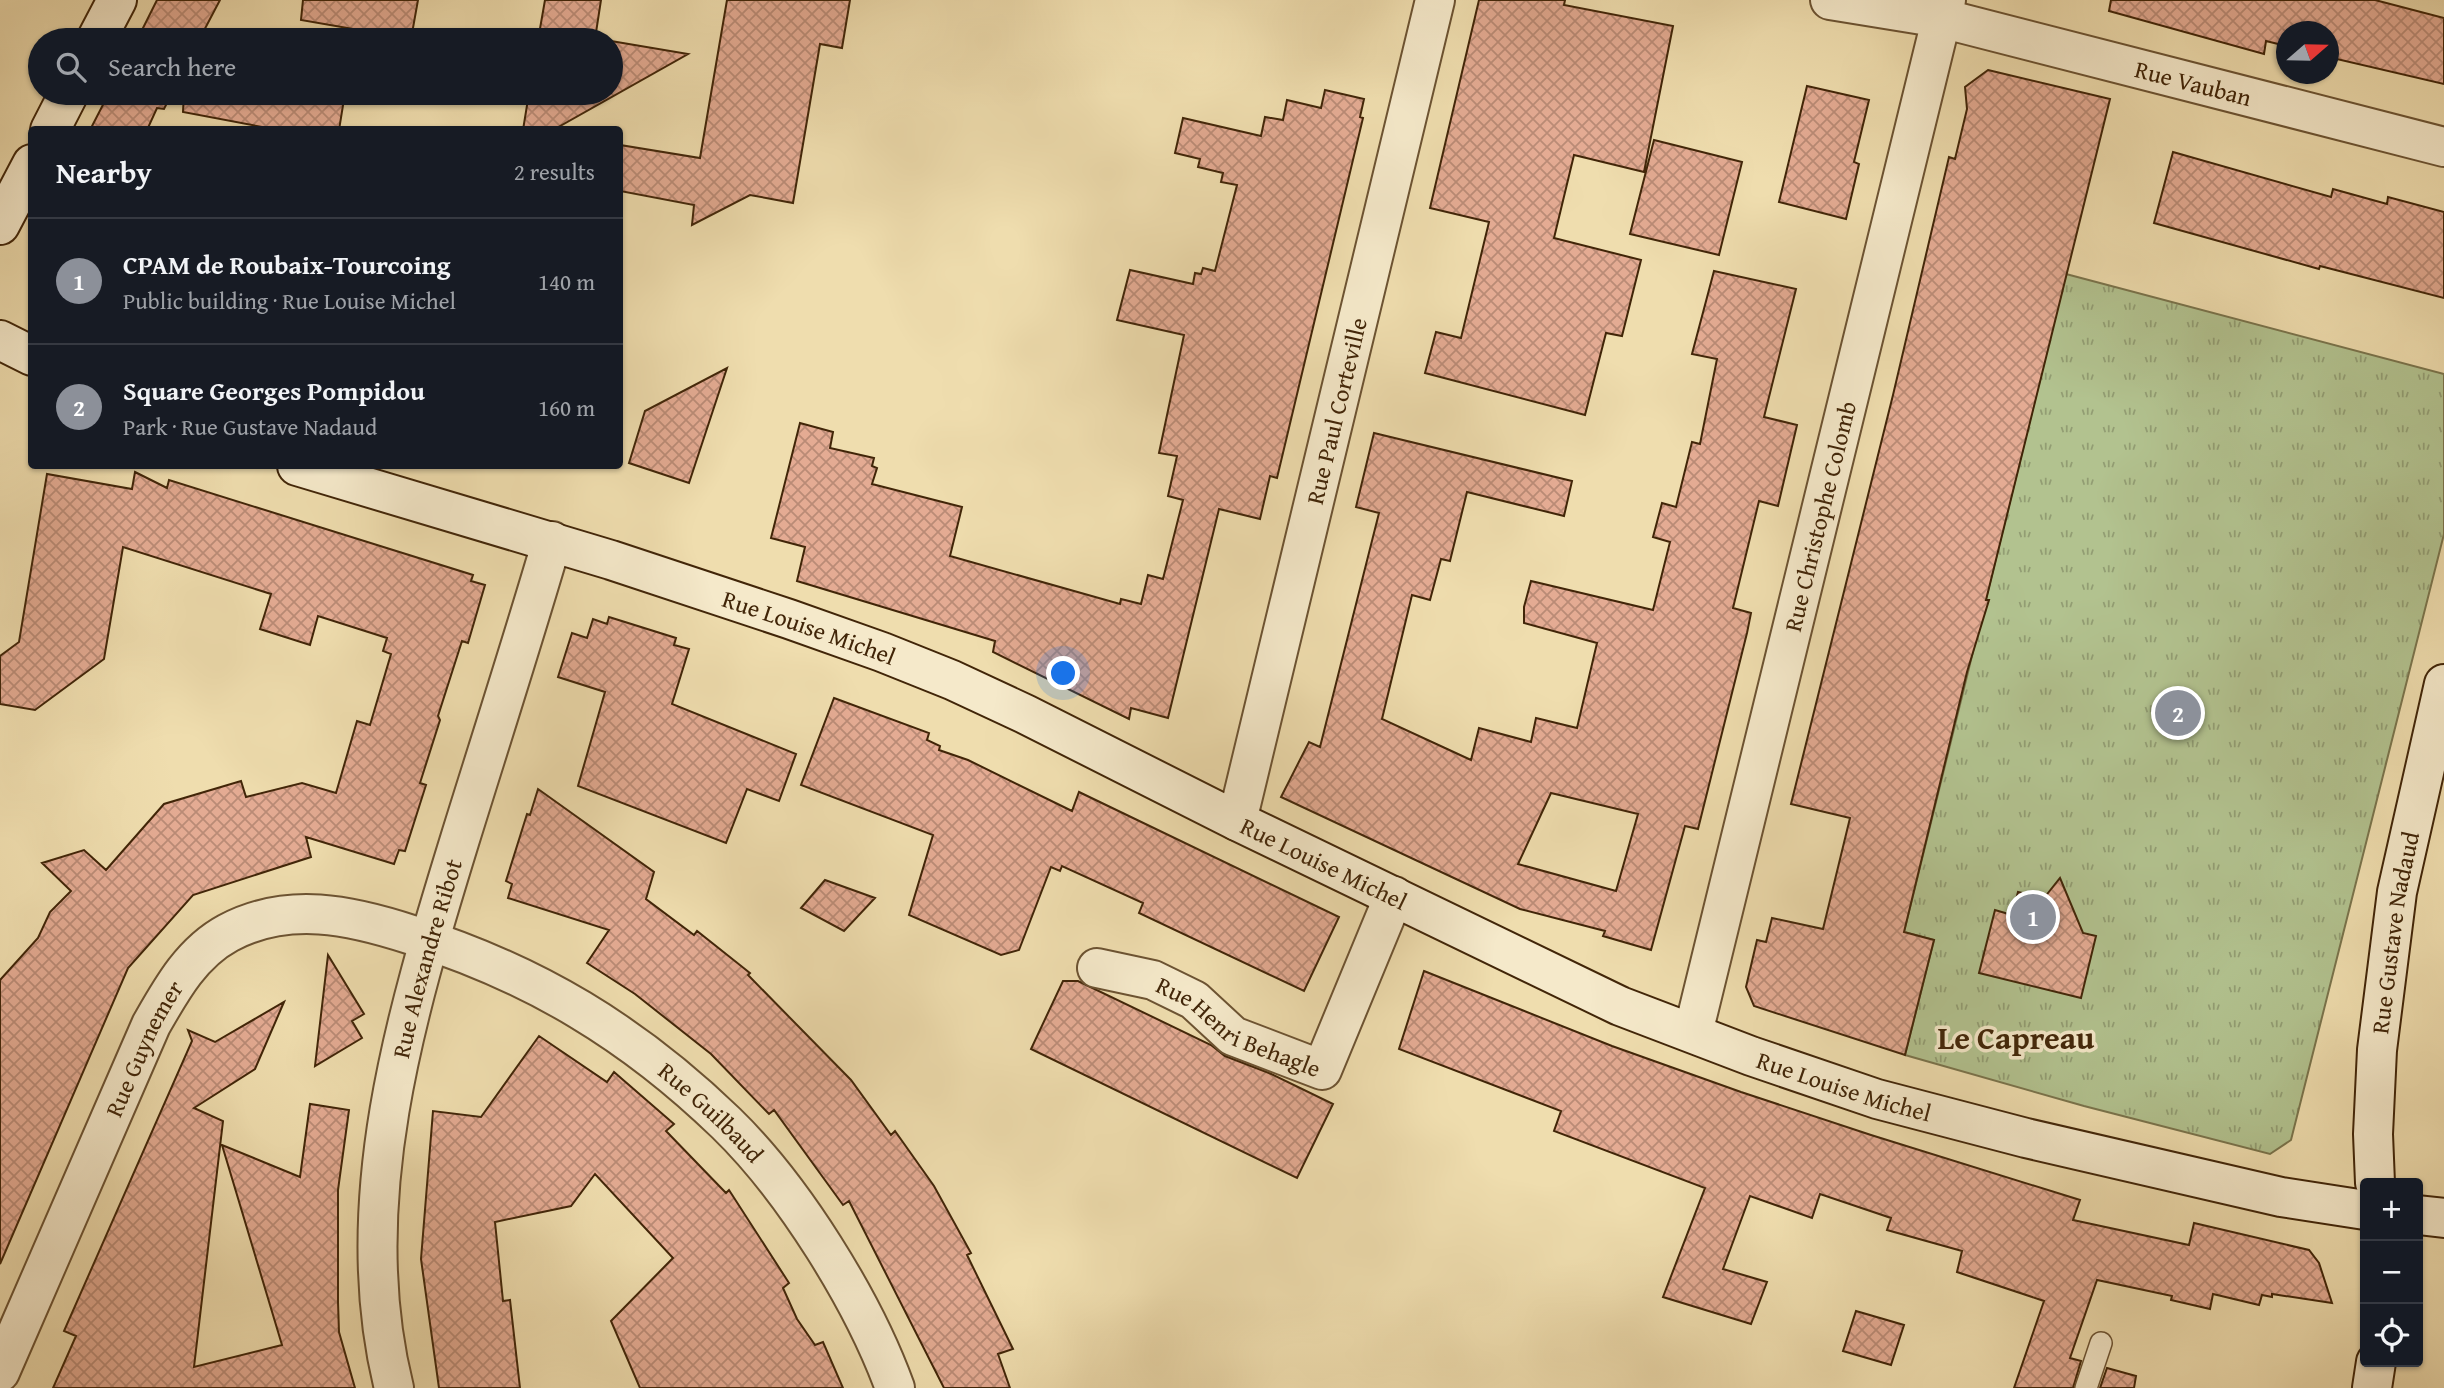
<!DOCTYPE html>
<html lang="en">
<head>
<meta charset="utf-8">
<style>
  :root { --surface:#171b24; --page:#20242c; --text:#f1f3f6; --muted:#9ea1a6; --line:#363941; --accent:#8c9099 }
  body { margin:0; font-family:"Gentium Book Plus",serif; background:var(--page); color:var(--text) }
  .controls { position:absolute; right:21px; bottom:21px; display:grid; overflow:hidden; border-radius:7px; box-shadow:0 2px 5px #0004 }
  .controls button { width:63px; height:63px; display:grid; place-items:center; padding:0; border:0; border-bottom:2px solid var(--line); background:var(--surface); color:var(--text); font:35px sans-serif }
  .compass { position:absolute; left:2276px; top:21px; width:63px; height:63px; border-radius:50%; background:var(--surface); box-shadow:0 2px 5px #0004; rotate:70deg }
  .you { position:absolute; left:1064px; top:674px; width:24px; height:24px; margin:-18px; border:5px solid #fff; border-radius:50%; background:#1a73e8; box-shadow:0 0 0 10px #1a73e833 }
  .badge { display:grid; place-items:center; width:46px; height:46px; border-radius:50%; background:var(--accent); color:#fff; font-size:23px; font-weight:700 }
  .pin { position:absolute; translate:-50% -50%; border:4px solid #fff; box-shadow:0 2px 7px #0006 }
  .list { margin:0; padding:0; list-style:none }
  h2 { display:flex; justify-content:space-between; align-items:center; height:91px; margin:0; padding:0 28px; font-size:30px }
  h2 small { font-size:23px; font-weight:400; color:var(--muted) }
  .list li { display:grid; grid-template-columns:46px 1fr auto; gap:21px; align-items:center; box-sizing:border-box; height:126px; padding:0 28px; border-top:2px solid var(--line) }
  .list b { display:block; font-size:26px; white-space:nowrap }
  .list p { margin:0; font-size:23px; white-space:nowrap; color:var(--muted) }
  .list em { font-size:23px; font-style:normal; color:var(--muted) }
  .icon { flex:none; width:38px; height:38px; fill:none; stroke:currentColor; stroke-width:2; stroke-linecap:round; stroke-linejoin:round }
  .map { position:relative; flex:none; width:2444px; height:1388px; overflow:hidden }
  .search { position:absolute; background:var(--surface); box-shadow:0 2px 5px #0004; left:28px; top:28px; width:595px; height:77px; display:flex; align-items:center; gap:18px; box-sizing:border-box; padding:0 24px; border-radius:38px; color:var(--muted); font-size:26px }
  .panel { position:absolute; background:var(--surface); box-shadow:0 2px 5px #0004; left:28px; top:126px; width:595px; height:343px; border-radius:7px }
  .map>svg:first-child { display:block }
  .park { fill:url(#park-tufts); stroke:#7a744c; stroke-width:2 }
  .building { fill:url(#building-cross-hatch); stroke:#412508; stroke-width:2; fill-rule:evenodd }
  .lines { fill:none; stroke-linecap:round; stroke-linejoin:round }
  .lane-casing { stroke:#6c5332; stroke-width:24 }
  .street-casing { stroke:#6c5332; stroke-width:42 }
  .secondary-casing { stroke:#412508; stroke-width:42 }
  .lane { stroke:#f5e9ca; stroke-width:21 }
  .street { stroke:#f5e9ca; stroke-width:38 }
  .secondary { stroke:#f5e9ca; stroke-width:38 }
  .labels { text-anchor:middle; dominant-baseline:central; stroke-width:7; stroke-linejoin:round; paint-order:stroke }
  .street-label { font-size:24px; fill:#412508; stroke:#f5e9ca }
  .district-label { font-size:32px; font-weight:bold; fill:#412508; stroke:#f5e9ca }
</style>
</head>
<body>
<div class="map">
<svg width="2444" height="1388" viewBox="0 0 2444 1388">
  <defs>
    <pattern id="park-tufts" width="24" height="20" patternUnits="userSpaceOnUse" patternTransform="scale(1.75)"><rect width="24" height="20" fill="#b2c28f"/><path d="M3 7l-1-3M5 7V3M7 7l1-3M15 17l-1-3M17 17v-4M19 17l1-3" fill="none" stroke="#929d73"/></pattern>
    <pattern id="building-cross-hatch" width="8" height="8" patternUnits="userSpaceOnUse" patternTransform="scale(1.75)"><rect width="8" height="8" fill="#e4ab93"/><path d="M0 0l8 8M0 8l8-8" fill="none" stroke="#ba8b76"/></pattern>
  </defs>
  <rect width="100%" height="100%" fill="#efddae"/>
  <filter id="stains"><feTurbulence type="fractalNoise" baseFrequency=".00286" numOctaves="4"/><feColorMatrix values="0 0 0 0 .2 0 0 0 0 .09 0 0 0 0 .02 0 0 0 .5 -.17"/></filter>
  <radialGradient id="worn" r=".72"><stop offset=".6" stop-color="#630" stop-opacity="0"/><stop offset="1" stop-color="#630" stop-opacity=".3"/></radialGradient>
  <path class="park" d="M 2066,274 L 2444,374 L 2444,534 L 2291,1140 L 2270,1154 L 2084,1106 L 1905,1055 L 1934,940 L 1904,932 Z"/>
  <path class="building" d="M 157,0 L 220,0 L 199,40 L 137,40 Z
    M 303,0 L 418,0 L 411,39 L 301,20 Z
    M 545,0 L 601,0 L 595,39 L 604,40 L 538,40 Z
    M 727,0 L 850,0 L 842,48 L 820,44 L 793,203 L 750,195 L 692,225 L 694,205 L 620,191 L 620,145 L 700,158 Z
    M 1479,0 L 1565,0 L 1564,5 L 1673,26 L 1644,172 L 1574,155 L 1554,238 L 1641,260 L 1622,336 L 1606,333 L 1585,415 L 1425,373 L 1436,332 L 1461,338 L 1489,222 L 1430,208 Z
    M 2111,0 L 2375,0 L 2444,18 L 2444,84 L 2328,57 L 2328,32 L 2286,32 L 2286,46 L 2266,41 L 2264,54 L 2109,11 Z
    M 611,41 L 688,54 L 553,130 L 523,130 L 529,93 L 611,93 Z
    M 1988,70 L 2110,99 L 1986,600 L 1989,600 L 1967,672 L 1904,932 L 1934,940 L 1905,1055 L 1754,1006 L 1746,987 L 1757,940 L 1766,942 L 1772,918 L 1823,929 L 1850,818 L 1791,804 L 1893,395 L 1949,157 L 1955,159 L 1967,109 L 1965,87 Z
    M 1807,86 L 1869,100 L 1854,162 L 1859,164 L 1846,219 L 1779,202 Z
    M 1325,90 L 1364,99 L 1360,117 L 1363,118 L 1277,478 L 1270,476 L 1260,519 L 1219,509 L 1168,718 L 1131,708 L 1129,719 L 993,652 L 995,641 L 797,581 L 805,547 L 771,538 L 800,423 L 833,432 L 830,448 L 874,458 L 872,466 L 877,468 L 872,484 L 962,507 L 950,556 L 1120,604 L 1121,599 L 1141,604 L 1148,575 L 1163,579 L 1183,500 L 1168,496 L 1177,456 L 1159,453 L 1184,335 L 1117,320 L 1130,270 L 1193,284 L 1195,273 L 1201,274 L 1203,268 L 1215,271 L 1237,185 L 1221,182 L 1223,173 L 1198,167 L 1200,159 L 1175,153 L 1183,118 L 1261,136 L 1265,117 L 1283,120 L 1287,100 L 1321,108 Z
    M 109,93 L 172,93 L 164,109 L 157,108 L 147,130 L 90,130 Z
    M 184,93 L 345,93 L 339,130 L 278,130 L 183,112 Z
    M 1654,140 L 1742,162 L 1719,255 L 1630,234 Z
    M 2173,152 L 2331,197 L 2333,189 L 2387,204 L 2388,197 L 2444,212 L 2444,298 L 2320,266 L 2319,269 L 2154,223 Z
    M 1714,271 L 1796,289 L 1764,417 L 1797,425 L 1778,506 L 1759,501 L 1733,608 L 1751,613 L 1747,633 L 1698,829 L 1685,826 L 1651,950 L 1603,936 L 1605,931 L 1520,909 L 1281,797 L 1309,742 L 1320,747 L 1379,513 L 1356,507 L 1374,433 L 1572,481 L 1564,516 L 1467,492 L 1450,561 L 1441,559 L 1430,600 L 1412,595 L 1382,719 L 1471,760 L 1479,728 L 1531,742 L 1536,718 L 1577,728 L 1597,643 L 1524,623 L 1524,607 L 1531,581 L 1653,610 L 1670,542 L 1653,537 L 1662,503 L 1676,507 L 1692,442 L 1700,444 L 1717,359 L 1692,354 ZM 1551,793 L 1638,814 L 1616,891 L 1518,864 Z
    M 727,368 L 689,483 L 629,463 L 645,411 Z
    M 135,472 L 167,488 L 169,480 L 473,575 L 471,581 L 485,585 L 468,643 L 462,641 L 438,716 L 440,720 L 420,783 L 426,785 L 405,851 L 399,850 L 394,864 L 306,837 L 311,857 L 193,895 L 128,968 L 0,1264 L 0,980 L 38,938 L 50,912 L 71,891 L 42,863 L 84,850 L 106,870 L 164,804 L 241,781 L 246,797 L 302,783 L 336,793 L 357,721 L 370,725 L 391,654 L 383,651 L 387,638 L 318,616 L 310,645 L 260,629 L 271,594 L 123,547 L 104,659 L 35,710 L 0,704 L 0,656 L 19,642 L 47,474 L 132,489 Z
    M 609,617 L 676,638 L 674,645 L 689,649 L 672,704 L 796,754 L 779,801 L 747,789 L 726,843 L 578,786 L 605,692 L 558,677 L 572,633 L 587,638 L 593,619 L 607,624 Z
    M 834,698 L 929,733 L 927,740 L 940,746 L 939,750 L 968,760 L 1072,811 L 1079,792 L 1339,917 L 1304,991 L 1139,913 L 1143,903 L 1062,866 L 1060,871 L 1051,867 L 1019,950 L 1001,955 L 909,915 L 933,835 L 801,785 Z
    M 538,789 L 654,872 L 646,899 L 694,935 L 697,931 L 750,973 L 748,975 L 851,1080 L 891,1135 L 895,1131 L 934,1186 L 971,1253 L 967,1255 L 1013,1349 L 998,1354 L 1010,1388 L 944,1388 L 849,1201 L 843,1205 L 774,1110 L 769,1114 L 711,1054 L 635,994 L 587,963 L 609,930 L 508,898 L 512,884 L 506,881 L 527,814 L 530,815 Z
    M 2060,878 L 2083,933 L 2096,936 L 2081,998 L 1979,973 L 1995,910 L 2012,915 L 2018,892 L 2044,898 Z
    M 825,880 L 875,898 L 844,931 L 801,908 Z
    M 328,955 L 364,1014 L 352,1021 L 362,1038 L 315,1066 Z
    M 1424,971 L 1612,1046 L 1741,1092 L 1871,1135 L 2080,1200 L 2073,1220 L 2189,1245 L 2194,1223 L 2309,1250 L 2319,1263 L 2332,1303 L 2272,1294 L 2272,1297 L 2262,1295 L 2259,1305 L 2213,1294 L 2210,1309 L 2171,1300 L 2172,1296 L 2097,1280 L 2070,1358 L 2081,1361 L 2073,1388 L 2014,1388 L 2044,1301 L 1957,1272 L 1962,1251 L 1887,1230 L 1891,1218 L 1820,1194 L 1812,1218 L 1750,1196 L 1723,1269 L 1767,1282 L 1751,1324 L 1663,1297 L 1705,1188 L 1554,1131 L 1561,1111 L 1399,1049 Z
    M 1063,981 L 1078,981 L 1211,1045 L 1225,1056 L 1269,1073 L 1333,1104 L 1297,1178 L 1031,1049 Z
    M 284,1002 L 255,1069 L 194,1108 L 223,1121 L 194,1367 L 282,1345 L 222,1145 L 300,1177 L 310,1104 L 349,1110 L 338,1190 L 338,1302 L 339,1332 L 355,1388 L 53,1388 L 76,1336 L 64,1331 L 192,1041 L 188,1030 L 215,1042 Z
    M 539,1036 L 607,1082 L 614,1072 L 674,1124 L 666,1131 L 726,1193 L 729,1190 L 789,1283 L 783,1288 L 797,1319 L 815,1345 L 823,1342 L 843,1388 L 640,1388 L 611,1321 L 673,1258 L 595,1174 L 571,1206 L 495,1222 L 503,1301 L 510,1300 L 520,1388 L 439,1388 L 421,1259 L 433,1111 L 481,1117 Z
    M 1856,1311 L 1904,1325 L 1891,1365 L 1843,1351 Z
    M 2107,1368 L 2136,1376 L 2134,1388 L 2100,1388 Z"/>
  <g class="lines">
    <defs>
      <path id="lane" d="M 2086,1388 L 2101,1343"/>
      <g id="street">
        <path id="s1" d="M 1830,0 L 1941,18 L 2444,147"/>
        <path id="s2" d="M 1237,821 L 1435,0"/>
        <path id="s3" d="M 1097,968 L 1153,980 L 1194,1000 L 1233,1036 L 1322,1070 L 1394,896"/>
        <path id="s4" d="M 1693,1033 L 1946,0"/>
        <path id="s5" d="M 0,1372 L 151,1025 C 171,990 191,953 228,933 C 288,901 351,915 412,935 C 535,974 633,1033 726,1123 C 793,1188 863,1300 895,1388"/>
        <path id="s6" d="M 394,1388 C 348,1205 406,1014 460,839 C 491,739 523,640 552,541"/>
      </g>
      <g id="secondary">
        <path d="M 96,40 L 117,0"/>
        <path d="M 50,130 L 69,93"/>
        <path d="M 0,225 L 32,164"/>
        <path d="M 0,340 L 32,356"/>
        <path id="s7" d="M 297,466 L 611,560 L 789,619 L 882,652 L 952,680 L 1025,714 L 1237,821 L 1620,1006 L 1751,1056 L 1877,1099 L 2026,1138 L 2281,1197 L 2365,1210"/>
        <path id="s8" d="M 2375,1183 L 2373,1134 L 2377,1050 L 2397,892 L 2444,684"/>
        <path d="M 2418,1215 L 2444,1218"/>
        <path d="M 2372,1388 L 2376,1362"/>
      </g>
    </defs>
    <use href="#lane" class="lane-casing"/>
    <use href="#street" class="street-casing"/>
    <use href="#secondary" class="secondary-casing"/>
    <use href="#lane" class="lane"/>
    <use href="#street" class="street"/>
    <use href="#secondary" class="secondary"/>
  </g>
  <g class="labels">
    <g class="street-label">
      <text stroke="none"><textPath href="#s1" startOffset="373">Rue Vauban</textPath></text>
      <text stroke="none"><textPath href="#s2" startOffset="422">Rue Paul Corteville</textPath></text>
      <text stroke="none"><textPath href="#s4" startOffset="532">Rue Christophe Colomb</textPath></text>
      <text stroke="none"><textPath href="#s7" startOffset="537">Rue Louise Michel</textPath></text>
      <text stroke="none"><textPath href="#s7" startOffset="1104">Rue Louise Michel</textPath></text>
      <text stroke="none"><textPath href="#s8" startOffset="252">Rue Gustave Nadaud</textPath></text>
      <text stroke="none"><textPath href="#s6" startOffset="436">Rue Alexandre Ribot</textPath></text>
      <text stroke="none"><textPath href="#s3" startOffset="156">Rue Henri Behagle</textPath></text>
      <text stroke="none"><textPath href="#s5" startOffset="354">Rue Guynemer</textPath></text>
      <text stroke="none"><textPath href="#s7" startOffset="1671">Rue Louise Michel</textPath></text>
      <text stroke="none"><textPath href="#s5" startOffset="1041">Rue Guilbaud</textPath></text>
    </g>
    <g class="district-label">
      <text x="2016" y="1037">Le Capreau</text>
    </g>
  </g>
  <rect width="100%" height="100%" filter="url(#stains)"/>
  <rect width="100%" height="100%" fill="url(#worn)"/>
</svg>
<div class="controls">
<button>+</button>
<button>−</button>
<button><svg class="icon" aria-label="locate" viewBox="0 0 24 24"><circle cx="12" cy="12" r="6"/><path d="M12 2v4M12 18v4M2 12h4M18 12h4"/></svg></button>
</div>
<svg class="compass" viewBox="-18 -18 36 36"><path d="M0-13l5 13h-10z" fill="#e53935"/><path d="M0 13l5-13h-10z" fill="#9ea1a6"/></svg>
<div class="you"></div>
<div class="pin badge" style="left:2033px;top:917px">1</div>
<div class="pin badge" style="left:2178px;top:713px">2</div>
<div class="search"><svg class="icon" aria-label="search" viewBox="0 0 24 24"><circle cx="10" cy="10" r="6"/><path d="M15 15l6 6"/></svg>Search here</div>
<section class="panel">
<h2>Nearby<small>2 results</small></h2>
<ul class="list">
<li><span class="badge">1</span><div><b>CPAM de Roubaix-Tourcoing</b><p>Public building · Rue Louise Michel</p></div><em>140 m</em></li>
<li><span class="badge">2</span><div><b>Square Georges Pompidou</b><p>Park · Rue Gustave Nadaud</p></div><em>160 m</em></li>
</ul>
</section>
</div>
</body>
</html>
